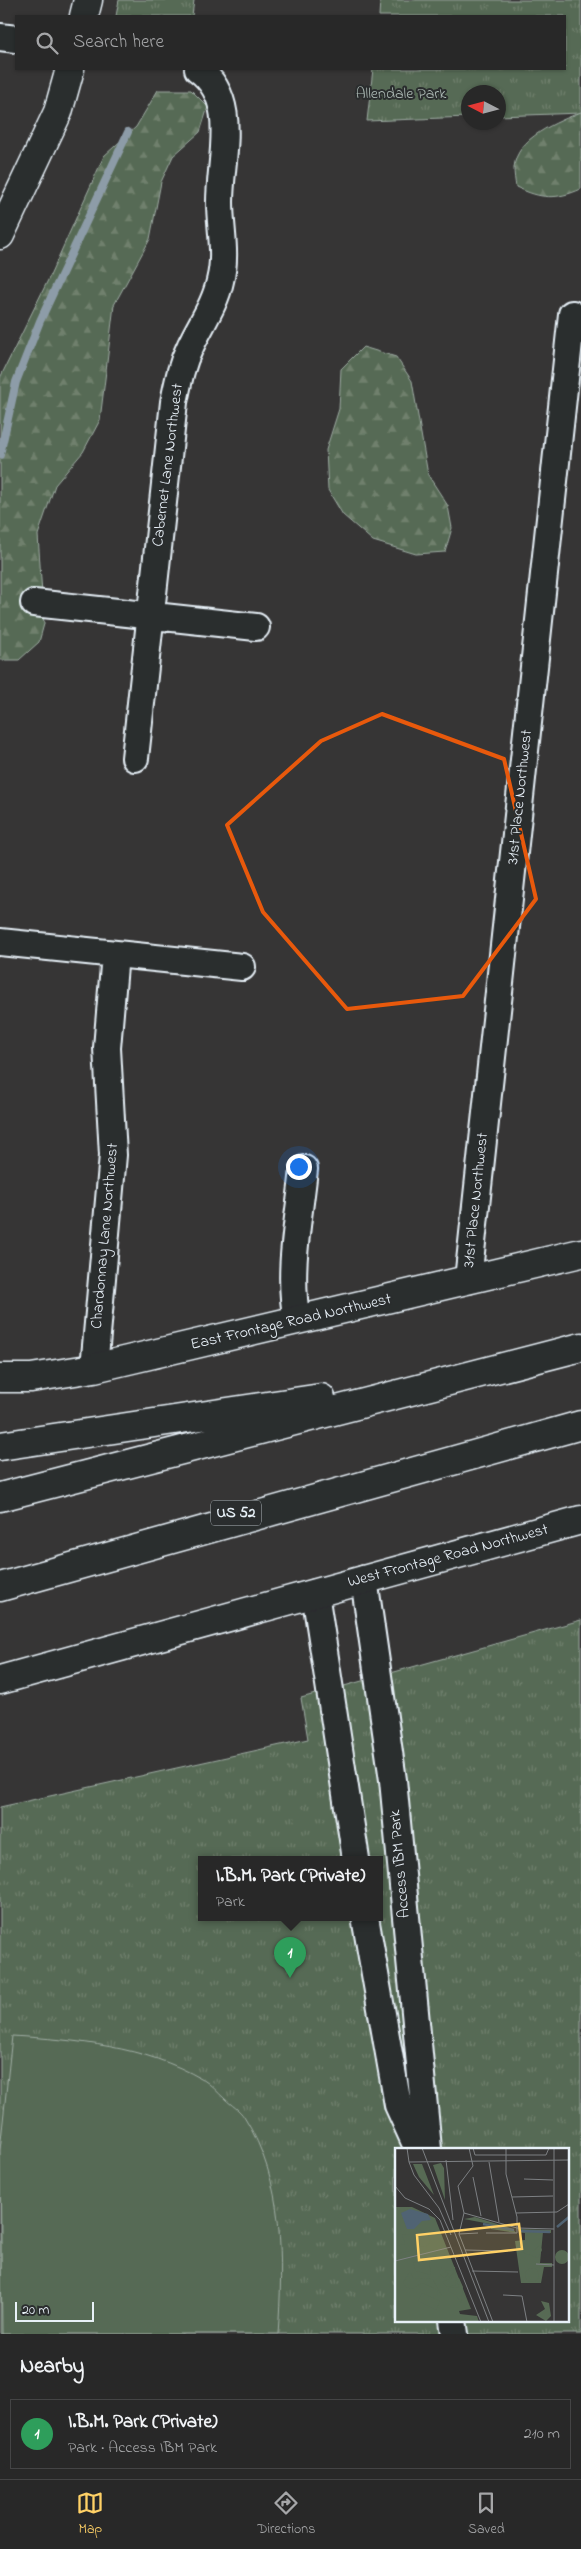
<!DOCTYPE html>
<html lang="en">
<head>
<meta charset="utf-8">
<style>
  :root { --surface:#282828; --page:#303030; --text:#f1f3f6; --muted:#a5a6a8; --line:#444445; --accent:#ffd166 }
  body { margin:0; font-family:"Indie Flower",sans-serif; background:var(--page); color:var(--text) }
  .compass { position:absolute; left:461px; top:85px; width:45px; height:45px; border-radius:50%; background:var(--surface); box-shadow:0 1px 4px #0004; rotate:276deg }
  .scale { position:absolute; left:15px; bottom:12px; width:79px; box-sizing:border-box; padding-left:5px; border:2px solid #e8f1f8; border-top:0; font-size:14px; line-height:18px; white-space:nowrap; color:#e8f1f8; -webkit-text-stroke:4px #2a2d2e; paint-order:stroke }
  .you { position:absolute; left:298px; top:1166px; width:18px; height:18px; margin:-12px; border:4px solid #fff; border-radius:50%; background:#1a73e8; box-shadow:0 0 0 8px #1a73e833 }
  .badge { display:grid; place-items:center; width:32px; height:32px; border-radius:50%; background:var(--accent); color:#fff; font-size:16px; font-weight:700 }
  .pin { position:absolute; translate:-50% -41px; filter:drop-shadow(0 1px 2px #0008) }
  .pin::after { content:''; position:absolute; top:26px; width:18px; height:15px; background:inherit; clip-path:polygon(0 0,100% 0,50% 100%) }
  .popup { position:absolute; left:198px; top:1856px; width:185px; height:65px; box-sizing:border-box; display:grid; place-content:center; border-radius:0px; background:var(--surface); filter:drop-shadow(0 1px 4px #0005); font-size:16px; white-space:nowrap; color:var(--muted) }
  .popup b { font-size:19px; color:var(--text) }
  .popup::after { content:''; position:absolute; left:50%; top:100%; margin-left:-10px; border:10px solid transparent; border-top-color:var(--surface) }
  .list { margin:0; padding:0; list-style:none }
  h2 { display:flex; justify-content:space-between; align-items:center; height:65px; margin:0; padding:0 20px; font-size:21px }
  h2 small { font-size:16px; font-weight:400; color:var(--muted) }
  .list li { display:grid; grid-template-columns:32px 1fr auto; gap:15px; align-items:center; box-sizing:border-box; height:70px; margin:0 10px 10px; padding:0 10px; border:1px solid var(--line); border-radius:0px }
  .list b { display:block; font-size:19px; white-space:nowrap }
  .list p { margin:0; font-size:16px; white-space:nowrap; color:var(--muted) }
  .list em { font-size:16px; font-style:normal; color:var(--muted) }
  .icon { flex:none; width:28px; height:28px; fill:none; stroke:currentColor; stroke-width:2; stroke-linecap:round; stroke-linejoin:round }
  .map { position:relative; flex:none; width:581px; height:2334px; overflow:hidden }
  .search { position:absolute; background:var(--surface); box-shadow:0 1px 4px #0004; left:15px; right:15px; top:15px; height:55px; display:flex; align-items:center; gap:12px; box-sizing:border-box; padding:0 18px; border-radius:0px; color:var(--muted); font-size:19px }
  .sheet { height:145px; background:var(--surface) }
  nav { display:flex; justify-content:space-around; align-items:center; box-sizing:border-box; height:70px; border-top:1px solid var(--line); background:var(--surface); font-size:14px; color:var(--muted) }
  nav a { display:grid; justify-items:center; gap:2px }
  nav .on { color:var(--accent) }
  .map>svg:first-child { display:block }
  .grass { fill:url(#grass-tufts); stroke:#a0aea6; fill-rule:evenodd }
  .forest { fill:url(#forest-firs); stroke:#a0aea6 }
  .pitch { fill:#576a54; stroke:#a0aea6 }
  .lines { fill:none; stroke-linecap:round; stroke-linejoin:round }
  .stream { stroke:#8d9ca8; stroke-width:8 }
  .street-casing { stroke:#e8f1f8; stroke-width:30 }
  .secondary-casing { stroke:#e8f1f8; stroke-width:31 }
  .highway-casing { stroke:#e8f1f8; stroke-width:31 }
  .street { stroke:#2a2d2e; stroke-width:26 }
  .secondary { stroke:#2a2d2e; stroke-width:28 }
  .highway { stroke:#2a2d2e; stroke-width:28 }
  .marked { fill:none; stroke:#e8590c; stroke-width:4; stroke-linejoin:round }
  .labels { text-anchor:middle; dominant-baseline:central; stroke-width:4; stroke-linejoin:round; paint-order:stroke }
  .shield { fill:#2a2d2e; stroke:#afb6bb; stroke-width:1 }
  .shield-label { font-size:15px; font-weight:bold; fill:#e8f1f8 }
  .park-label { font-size:16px; fill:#aebbb6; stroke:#2a2d2e }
  .street-label { font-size:16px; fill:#e8f1f8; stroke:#2a2d2e }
  .inset-river { fill:none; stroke:#506373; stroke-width:2.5 }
  .inset-road { fill:none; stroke:#7d8083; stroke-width:1 }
  .view { fill:#ffd166; fill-opacity:0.15; stroke:#ffd166; stroke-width:2.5 }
  .inset-edge { fill:none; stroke:#e8f1f8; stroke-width:2.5 }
</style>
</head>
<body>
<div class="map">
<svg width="581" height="2334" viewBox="0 0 581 2334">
  <defs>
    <pattern id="grass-tufts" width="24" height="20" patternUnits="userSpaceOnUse" patternTransform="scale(1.25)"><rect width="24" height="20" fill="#576a54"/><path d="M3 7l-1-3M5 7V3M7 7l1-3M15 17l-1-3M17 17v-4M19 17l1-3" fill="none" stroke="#6f806d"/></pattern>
    <pattern id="forest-firs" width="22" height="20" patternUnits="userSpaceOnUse" patternTransform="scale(1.25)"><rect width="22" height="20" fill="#576a54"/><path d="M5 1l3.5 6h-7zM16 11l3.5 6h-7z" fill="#6f806d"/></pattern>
  </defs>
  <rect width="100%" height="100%" fill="#363535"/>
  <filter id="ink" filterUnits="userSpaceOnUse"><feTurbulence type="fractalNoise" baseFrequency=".02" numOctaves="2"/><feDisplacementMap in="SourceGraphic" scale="10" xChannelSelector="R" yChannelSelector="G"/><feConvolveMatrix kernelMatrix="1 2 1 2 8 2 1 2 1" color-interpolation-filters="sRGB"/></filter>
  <g filter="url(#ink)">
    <path class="grass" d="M 119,0 L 194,0 L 192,16 L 116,16 Z
      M 380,0 L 581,0 L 581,113 L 499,116 L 498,92 L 468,92 L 468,117 L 367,121 L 373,69 L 565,69 L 565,16 L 379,16 Z
      M 581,1620 L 581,2334 L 0,2334 L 0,1807 L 308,1739 L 301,1698 ZM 201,1859 L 379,1859 L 379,1917 L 201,1917 ZM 396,2149 L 567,2149 L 567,2320 L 396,2320 Z"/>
    <path class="forest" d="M 158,90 L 191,90 L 208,107 L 200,132 L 173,156 L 161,182 L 150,239 L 114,305 L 100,420 L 83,452 L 55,485 L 38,535 L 44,624 L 39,642 L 19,660 L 0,660 L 0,378 L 50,276 L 104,156 L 136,127 Z
      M 581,112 L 581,189 C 556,200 541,199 516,187 C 515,181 514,174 514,168 C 516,137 558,122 581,112 Z
      M 363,347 L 396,357 L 412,381 L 428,475 L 448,506 L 452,528 L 445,552 L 416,554 L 373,541 L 343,515 L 328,490 L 326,450 L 339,409 L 341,369 Z"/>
    <path class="pitch" d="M 12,2036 C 76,2040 145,2046 202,2079 C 211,2084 218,2093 225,2099 C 231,2105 240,2110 244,2117 C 285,2181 283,2262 278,2334 L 2,2334 L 0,2150 Z"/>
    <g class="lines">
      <path class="stream" d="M 0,455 L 16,382 L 40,321 L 128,132"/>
      <defs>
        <path id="street" d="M 0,37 L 16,39
          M 34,603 L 256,627
          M 135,758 L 174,402 C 178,383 181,365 190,347 C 200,325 215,305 220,281 C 227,254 220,229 220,202 C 220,157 240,100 198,69
          M 0,942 L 242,967
          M 468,1280 L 572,314
          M 297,1320 C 287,1271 299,1219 304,1169
          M 94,1368 L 113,1155 L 107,1048 L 115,954
          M 364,1579 L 393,1780 L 428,2149
          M 315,1593 L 356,1859
          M 365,1917 L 398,2105 L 418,2149
          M 453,2320 L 455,2334"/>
        <path id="secondary" d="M 84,16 L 88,0
          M 0,235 L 58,112 L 70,69
          M 0,1378 L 31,1378 L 94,1368 L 581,1253
          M 0,1680 L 581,1520"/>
        <path id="highway" d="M 0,1446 L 321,1398
          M 0,1497 L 581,1347
          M 0,1587 L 581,1425"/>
      </defs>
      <use href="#street" class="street-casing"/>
      <use href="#secondary" class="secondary-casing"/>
      <use href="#highway" class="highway-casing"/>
      <use href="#street" class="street"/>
      <use href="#secondary" class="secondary"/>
      <use href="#highway" class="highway"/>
    </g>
  </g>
  <path class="marked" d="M 382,714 L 504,759 L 536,899 L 463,996 L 347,1009 L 263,912 L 227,825 L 321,741 Z"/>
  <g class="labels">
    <rect class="shield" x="211" y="1500.5" width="50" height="25" rx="4"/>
    <g class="shield-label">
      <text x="236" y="1513">US 52</text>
    </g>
    <g class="park-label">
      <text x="401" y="94">Allendale Park</text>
    </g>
    <g class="street-label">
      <text transform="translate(168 465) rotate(-83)">Cabernet Lane Northwest</text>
      <text transform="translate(520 797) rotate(-84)">31st Place Northwest</text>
      <text transform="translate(476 1200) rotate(-84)">31st Place Northwest</text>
      <text transform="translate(105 1236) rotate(-85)">Chardonnay Lane Northwest</text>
      <text transform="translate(291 1322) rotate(-13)">East Frontage Road Northwest</text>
      <text transform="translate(448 1556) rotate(-15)">West Frontage Road Northwest</text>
      <text transform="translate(400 1864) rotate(-95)">Access IBM Park</text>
    </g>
  </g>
  <g transform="translate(395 2148)">
    <rect width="174" height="174" fill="#363535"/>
    <path d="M 46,15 L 49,20 L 50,52 L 38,17 ZM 18,16 L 27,16 L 39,47 L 24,29 ZM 0,59 L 17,59 L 40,70 L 76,161 L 64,163 L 65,166 L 82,168 L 84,174 L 0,174 ZM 123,81 L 156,82 L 156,85 L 148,84 L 145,115 L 157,115 L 157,119 L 149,119 L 146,135 L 126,135 L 120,93 L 130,92 L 130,85 L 124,84 Z" fill="#576a54"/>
    <path d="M 80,69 L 118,81 L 121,85 L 96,81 L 95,76 L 69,71 ZM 145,97 L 147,102 L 143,110 L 124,103 L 138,103 ZM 47,119 L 60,119 L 61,137 L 52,139 L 47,134 L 57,130 L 54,129 L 59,125 L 58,122 L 49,123 L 54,126 L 49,130 L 44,125 ZM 15,124 L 19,131 L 37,130 L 47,148 L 42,148 L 43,142 L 27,135 L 17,141 L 11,139 L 8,134 ZM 61,130 L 64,130 L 68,139 L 66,155 L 61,147 L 53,143 L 54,140 L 64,139 ZM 146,153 L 154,155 L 156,168 L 151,173 L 141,167 L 150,161 Z" fill="#576a54"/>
    <path d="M21 92a7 7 0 1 1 14 0a7 7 0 1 1-14 0ZM 7,86 L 20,87 L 19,102 L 1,106 L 0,98 L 10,96 ZM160 109a7 7 0 1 1 14 0a7 7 0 1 1-14 0ZM 34,112 L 36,127 L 21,123 L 18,115 ZM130 127a7 7 0 1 1 14 0a7 7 0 1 1-14 0ZM 27,145 L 45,153 L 41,162 L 23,153 Z" fill="#576a54"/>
    <path d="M 15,61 L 33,66 L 36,72 L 27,73 L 19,81 L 12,81 L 6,65 Z" fill="#506373"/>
    <path class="inset-river" d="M 88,76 L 119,82M 162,79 L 174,69M 125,83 L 155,84"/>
    <path class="inset-road" d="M 12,0 L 14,14 L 174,12M 27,0 L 94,174M 78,0 L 80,7 L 151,7 L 154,0M 159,0 L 159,174M 51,12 L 58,72M 14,14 L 19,27 L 44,60 L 56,87M 94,14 L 104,74M 78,29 L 86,68M 129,31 L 158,32M 0,38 L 10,50 L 34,61 L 45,72 L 86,174M 117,49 L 158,48M 69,65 L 64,86 L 98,174M 69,65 L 122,80 L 159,81M 69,65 L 63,38 L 78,18 L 74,0M 121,65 L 162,64 L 174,56M 91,85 L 122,85 L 122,69 L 111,26 L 111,0M 64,86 L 83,85M 70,102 L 113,103M 0,113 L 56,99M 141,116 L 159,117M 77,123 L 123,124M 108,147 L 127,148 L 132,174"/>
    <path class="view" d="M 124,76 L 127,101 L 24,112 L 22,87 Z"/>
    <rect width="174" height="174" class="inset-edge"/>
  </g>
</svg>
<svg class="compass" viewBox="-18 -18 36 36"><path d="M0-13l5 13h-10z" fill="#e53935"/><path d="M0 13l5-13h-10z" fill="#a5a6a8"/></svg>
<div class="scale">20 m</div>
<div class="you"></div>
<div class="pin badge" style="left:290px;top:1978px;background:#2e9e5b">1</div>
<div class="popup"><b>I.B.M. Park (Private)</b>Park</div>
<div class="search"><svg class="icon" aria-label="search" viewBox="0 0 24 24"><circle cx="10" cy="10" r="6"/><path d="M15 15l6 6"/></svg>Search here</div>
</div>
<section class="sheet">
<h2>Nearby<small></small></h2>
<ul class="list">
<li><span class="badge" style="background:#2e9e5b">1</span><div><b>I.B.M. Park (Private)</b><p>Park · Access IBM Park</p></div><em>210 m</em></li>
</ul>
</section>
<nav>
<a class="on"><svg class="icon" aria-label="map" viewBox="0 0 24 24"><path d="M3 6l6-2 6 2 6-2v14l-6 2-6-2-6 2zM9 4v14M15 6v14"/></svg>Map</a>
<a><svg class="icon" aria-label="directions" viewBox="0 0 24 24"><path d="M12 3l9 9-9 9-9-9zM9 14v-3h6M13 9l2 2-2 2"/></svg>Directions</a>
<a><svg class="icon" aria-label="saved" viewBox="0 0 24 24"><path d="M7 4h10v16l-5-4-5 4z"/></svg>Saved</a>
</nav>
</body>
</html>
